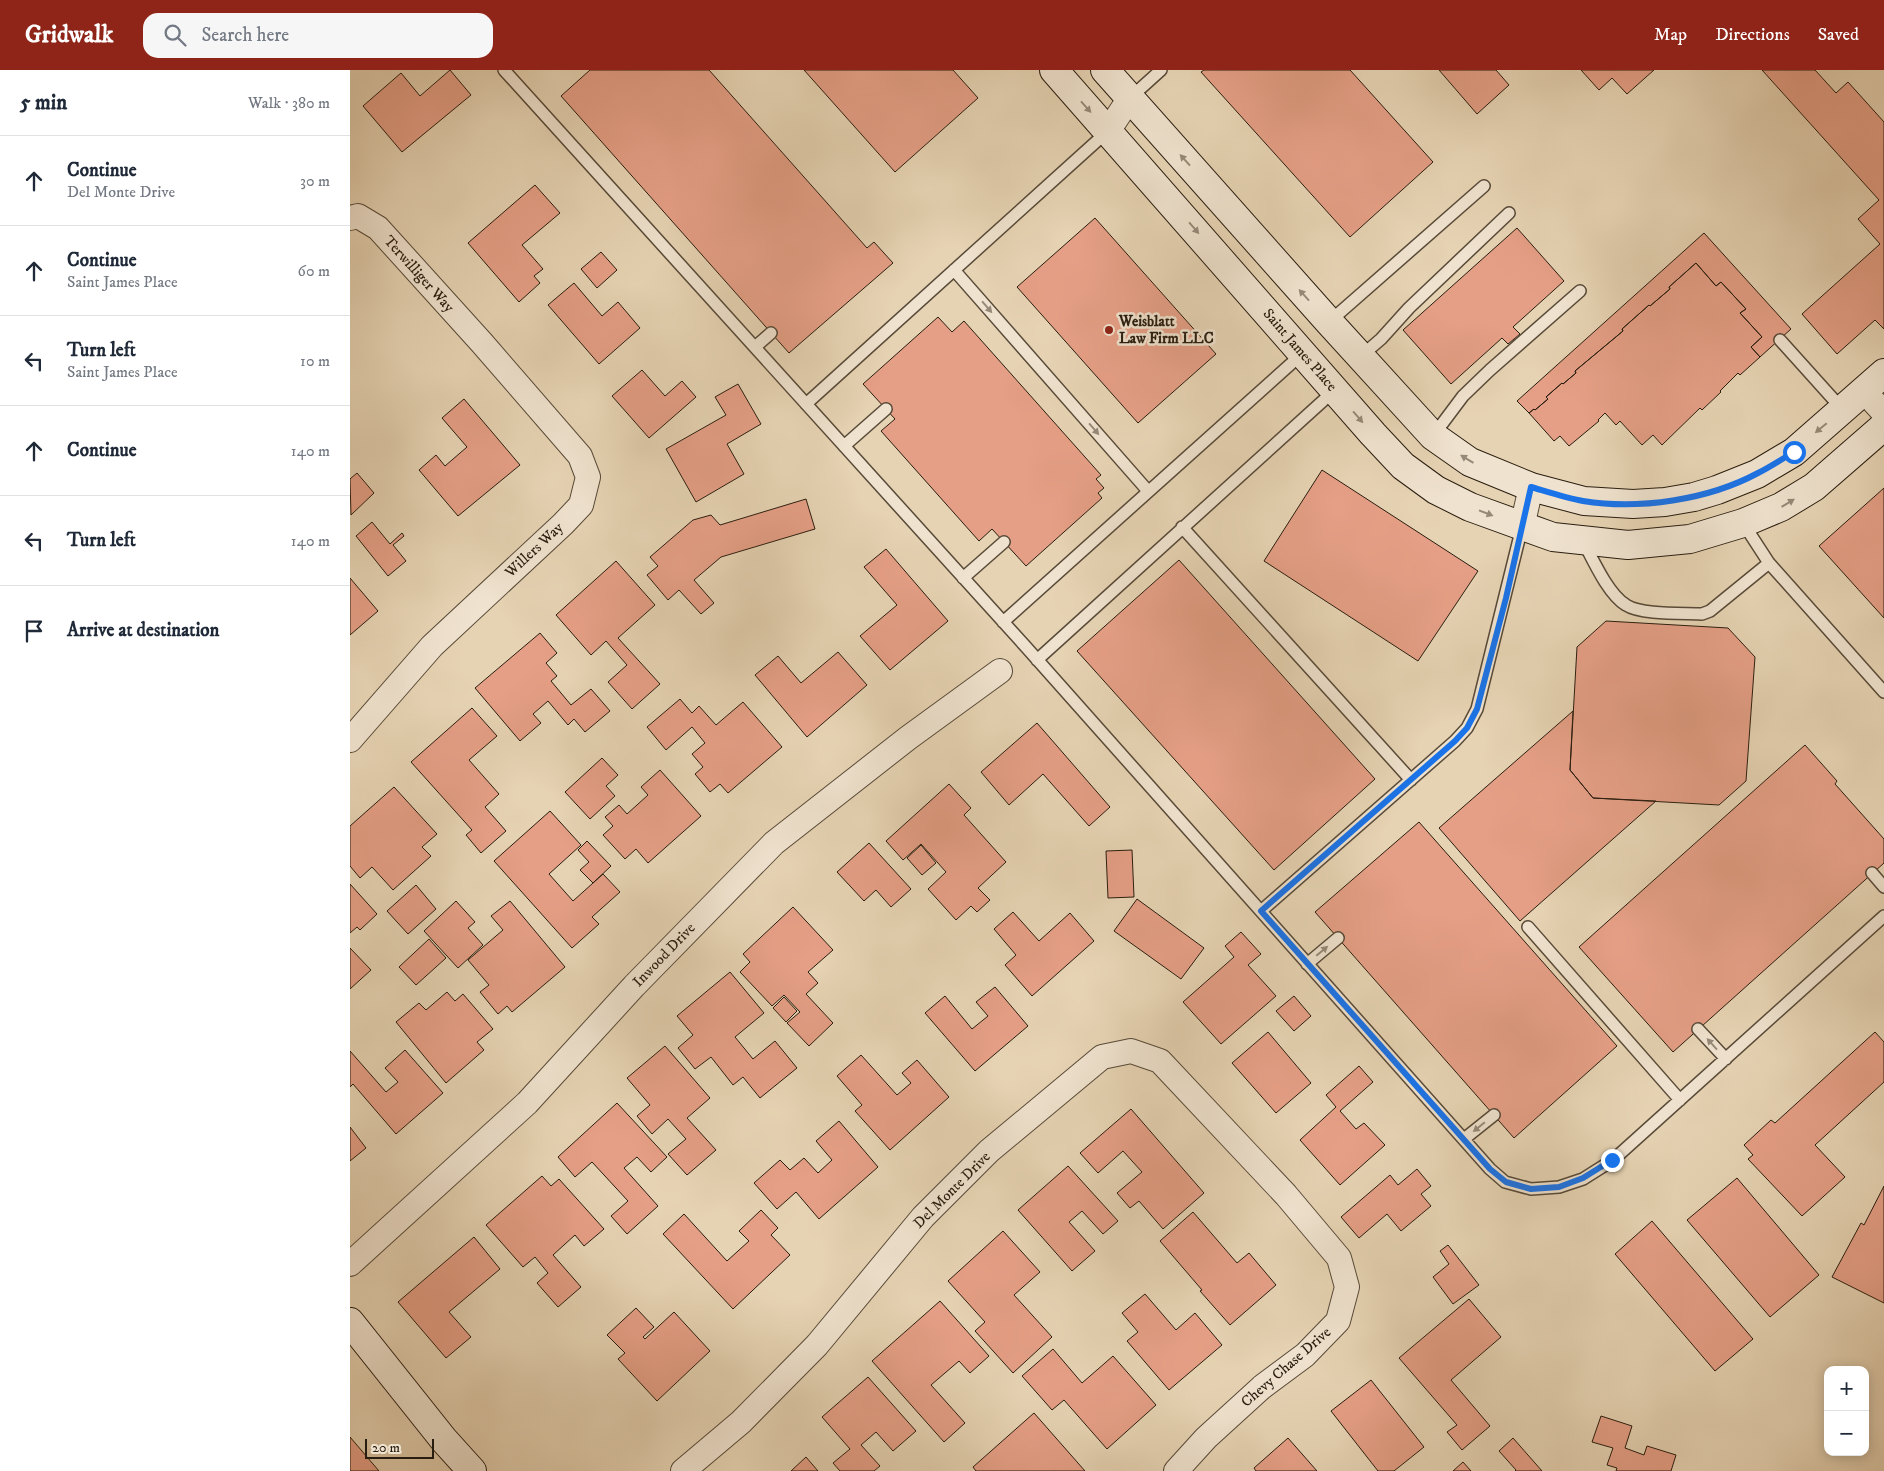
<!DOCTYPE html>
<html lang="en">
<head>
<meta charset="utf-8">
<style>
  :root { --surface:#fff; --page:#f6f6f7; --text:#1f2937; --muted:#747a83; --line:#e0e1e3; --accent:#8f2418 }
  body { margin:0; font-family:"IM FELL DW Pica",serif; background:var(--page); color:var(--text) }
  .controls { position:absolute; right:15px; bottom:15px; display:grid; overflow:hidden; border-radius:10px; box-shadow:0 2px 12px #0003 }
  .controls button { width:45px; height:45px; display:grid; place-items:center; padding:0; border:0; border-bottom:1px solid var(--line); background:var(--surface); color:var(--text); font:25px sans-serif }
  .scale { position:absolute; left:15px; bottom:12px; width:69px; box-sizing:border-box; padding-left:5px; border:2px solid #291d0f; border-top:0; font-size:14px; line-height:18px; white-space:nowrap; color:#291d0f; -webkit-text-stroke:4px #efe2ce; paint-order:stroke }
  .stop { position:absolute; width:15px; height:15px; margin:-11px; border:4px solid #1a73e8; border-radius:50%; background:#fff }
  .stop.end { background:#1a73e8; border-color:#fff; box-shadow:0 1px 5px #0008 }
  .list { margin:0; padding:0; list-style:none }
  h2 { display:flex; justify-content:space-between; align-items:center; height:65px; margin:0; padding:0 20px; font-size:21px }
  h2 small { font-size:16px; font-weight:400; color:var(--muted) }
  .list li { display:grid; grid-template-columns:32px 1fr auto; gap:15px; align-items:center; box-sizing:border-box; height:90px; padding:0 20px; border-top:1px solid var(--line) }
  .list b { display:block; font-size:19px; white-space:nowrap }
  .list p { margin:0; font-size:16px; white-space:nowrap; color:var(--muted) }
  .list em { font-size:16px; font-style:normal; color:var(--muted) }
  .icon { flex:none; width:28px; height:28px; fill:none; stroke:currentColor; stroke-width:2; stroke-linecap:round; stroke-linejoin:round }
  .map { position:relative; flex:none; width:1534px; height:1401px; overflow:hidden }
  header { display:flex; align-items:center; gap:30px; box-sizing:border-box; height:70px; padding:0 25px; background:var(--accent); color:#fff }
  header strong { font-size:24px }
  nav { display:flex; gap:28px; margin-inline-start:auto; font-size:18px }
  .search { width:350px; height:45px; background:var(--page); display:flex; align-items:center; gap:12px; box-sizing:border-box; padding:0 18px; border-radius:15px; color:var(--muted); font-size:19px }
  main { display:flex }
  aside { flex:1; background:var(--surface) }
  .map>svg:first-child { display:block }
  .building { fill:#e59f86; stroke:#291d0f }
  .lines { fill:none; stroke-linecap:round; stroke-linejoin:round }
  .lane-casing { stroke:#584a38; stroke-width:14 }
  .street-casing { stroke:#584a38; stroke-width:26 }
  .secondary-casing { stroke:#291d0f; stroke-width:30 }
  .lane { stroke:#efe2ce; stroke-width:11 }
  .street { stroke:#efe2ce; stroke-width:24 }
  .secondary { stroke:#efe2ce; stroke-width:28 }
  .oneway { fill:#968978 }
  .route { stroke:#1a73e8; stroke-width:6 }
  .poi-dot { fill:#8f2418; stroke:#efe2ce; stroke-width:2 }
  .labels { text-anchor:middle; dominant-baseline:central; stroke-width:5; stroke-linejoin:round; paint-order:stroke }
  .street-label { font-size:15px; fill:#291d0f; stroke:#efe2ce }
  .poi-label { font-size:15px; font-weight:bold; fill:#291d0f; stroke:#efe2ce; text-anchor:start }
</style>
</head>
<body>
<header>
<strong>Gridwalk</strong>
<div class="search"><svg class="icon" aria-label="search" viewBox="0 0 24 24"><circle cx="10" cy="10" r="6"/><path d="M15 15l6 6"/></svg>Search here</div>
<nav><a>Map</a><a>Directions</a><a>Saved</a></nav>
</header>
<main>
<aside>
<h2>5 min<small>Walk · 380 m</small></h2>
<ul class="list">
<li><svg class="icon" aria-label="ahead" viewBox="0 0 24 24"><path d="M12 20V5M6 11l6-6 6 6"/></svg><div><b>Continue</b><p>Del Monte Drive</p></div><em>30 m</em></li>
<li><svg class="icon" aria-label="ahead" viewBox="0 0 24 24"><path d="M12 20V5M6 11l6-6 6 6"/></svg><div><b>Continue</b><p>Saint James Place</p></div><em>60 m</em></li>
<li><svg class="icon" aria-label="left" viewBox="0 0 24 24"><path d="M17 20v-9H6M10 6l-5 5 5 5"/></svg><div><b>Turn left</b><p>Saint James Place</p></div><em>10 m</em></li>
<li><svg class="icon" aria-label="ahead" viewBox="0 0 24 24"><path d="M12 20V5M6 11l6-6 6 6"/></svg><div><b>Continue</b></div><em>140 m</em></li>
<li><svg class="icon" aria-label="left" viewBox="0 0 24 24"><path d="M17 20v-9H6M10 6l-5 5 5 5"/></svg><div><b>Turn left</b></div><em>140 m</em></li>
<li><svg class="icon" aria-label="arrive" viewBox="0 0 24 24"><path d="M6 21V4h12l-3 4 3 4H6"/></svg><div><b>Arrive at destination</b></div></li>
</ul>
</aside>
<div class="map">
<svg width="1534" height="1401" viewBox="0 0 1534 1401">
  <rect width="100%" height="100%" fill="#e6d3b3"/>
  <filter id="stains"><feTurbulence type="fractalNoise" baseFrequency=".004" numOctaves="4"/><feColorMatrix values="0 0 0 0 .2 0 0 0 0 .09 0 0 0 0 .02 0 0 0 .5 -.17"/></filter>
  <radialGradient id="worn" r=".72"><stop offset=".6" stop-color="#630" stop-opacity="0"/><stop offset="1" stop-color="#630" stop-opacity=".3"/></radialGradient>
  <path class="building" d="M 100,0 L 121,25 L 52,82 L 13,36 L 51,3 L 70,26 Z
    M 240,0 L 359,0 L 517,178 L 524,172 L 543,193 L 439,283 L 211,26 Z
    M 454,0 L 603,0 L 628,28 L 545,102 Z
    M 854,0 L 1000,0 L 1083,92 L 1000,167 L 851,2 Z
    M 1089,0 L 1146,0 L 1159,15 L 1127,44 Z
    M 1231,0 L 1304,0 L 1277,24 L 1262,8 L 1249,20 Z
    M 1412,0 L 1465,0 L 1486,23 L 1498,12 L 1534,52 L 1534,259 L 1525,250 L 1487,284 L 1452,244 L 1530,174 L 1508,149 L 1529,130 Z
    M 185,115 L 210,143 L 172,175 L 193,199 L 184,206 L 190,213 L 169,232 L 118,173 Z
    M 745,148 L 866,284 L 788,353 L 667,217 Z
    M 1167,158 L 1214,211 L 1163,257 L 1170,264 L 1158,274 L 1152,268 L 1101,314 L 1053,260 Z
    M 1354,163 L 1441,259 L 1410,287 L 1401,277 L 1412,267 L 1390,243 L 1396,239 L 1371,212 L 1366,216 L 1346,193 L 1319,217 L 1320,219 L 1300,236 L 1299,235 L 1272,259 L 1273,261 L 1225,301 L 1226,303 L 1213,314 L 1212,313 L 1196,327 L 1198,329 L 1185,340 L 1184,339 L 1179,343 L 1167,331 Z
    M 251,182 L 267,200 L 247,218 L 231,199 Z
    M 1346,193 L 1366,216 L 1371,212 L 1396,239 L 1390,243 L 1412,267 L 1401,277 L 1410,287 L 1390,305 L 1388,303 L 1370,321 L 1371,322 L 1352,340 L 1350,338 L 1312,375 L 1303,365 L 1292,375 L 1270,351 L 1266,355 L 1255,343 L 1248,350 L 1249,351 L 1219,376 L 1210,366 L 1204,371 L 1179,343 L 1184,339 L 1185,340 L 1198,329 L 1196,327 L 1212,313 L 1213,314 L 1226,303 L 1225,301 L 1273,261 L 1272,259 L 1299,235 L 1300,236 L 1320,219 L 1319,217 Z
    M 224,213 L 252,246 L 268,232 L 290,258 L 249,294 L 198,235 Z
    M 588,247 L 602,262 L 614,251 L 751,405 L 746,409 L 754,418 L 748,423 L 752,428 L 676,496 L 642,459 L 629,471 L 531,361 L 545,349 L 513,314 Z
    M 292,300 L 315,326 L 332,311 L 346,327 L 299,368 L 262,326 Z
    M 388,314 L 411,354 L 377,374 L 394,404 L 346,432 L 316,379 L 376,345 L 365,327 Z
    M 114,329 L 170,395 L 108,446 L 69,400 L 86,385 L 95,396 L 117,377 L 92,348 Z
    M 972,400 L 1128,501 L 1068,591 L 914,491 Z
    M 7,403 L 24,423 L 1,445 L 0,409 Z
    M 1534,418 L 1534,548 L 1469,476 Z
    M 456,429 L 465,459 L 371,487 L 344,510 L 364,533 L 351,544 L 329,520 L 318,530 L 297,505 L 308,496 L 300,487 L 343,450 L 361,445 L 370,455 Z
    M 22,452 L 40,474 L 52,463 L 54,466 L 43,475 L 56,491 L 38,506 L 6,466 Z
    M 536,479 L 598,551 L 540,600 L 510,566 L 547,535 L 514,497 Z
    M 829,490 L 1025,709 L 924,800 L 727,581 Z
    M 266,491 L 305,535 L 268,568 L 310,614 L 282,639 L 258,612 L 277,595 L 256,571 L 241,585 L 206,545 Z
    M 0,508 L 28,541 L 0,565 Z
    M 1256,551 L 1378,558 L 1405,587 L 1396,711 L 1369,735 L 1243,728 L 1220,700 L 1227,577 Z
    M 190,563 L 207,583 L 196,593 L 207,606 L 201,611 L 221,635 L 241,619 L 260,641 L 235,662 L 224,649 L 218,655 L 198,631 L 183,644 L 191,653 L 170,671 L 125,618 Z
    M 488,582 L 517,615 L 457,667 L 405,605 L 428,586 L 451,613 Z
    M 330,629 L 342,643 L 349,636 L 366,655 L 393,632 L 432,677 L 378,723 L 370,714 L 360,722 L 345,704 L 353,697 L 342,684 L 355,673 L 342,657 L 316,680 L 297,657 Z
    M 122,638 L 147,666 L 119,690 L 149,724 L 135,737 L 156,761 L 131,783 L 116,765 L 122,760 L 61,692 Z
    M 1223,641 L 1220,700 L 1243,728 L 1306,731 L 1170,851 L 1089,758 Z
    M 687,653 L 760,737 L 739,756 L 693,704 L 659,735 L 631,702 Z
    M 1455,675 L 1487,711 L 1485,714 L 1534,769 L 1534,793 L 1323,982 L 1229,877 Z
    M 252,688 L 268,705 L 256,716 L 265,726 L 240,749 L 215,722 Z
    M 310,700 L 351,746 L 298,793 L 286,779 L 275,789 L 253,765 L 263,756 L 255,747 L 269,735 L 277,744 L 298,725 L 291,717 Z
    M 599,714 L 621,738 L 614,745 L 656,792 L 628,818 L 640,830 L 627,842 L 621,836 L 606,850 L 578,819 L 596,802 L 571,774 L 553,790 L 536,771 Z
    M 44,717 L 87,764 L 72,777 L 81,786 L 43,820 L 22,797 L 10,808 L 0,796 L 0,756 Z
    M 200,741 L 231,775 L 199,804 L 223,831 L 253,804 L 270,822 L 242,847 L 249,854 L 222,878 L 144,791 Z
    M 1069,752 L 1267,976 L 1164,1068 L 965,842 Z
    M 237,771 L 261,796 L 243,813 L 230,800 L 239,792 L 228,780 Z
    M 519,773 L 561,819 L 541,837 L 526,820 L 514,831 L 487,802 Z
    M 571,775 L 586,793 L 572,805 L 557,788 Z
    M 782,780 L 784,827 L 758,828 L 756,781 Z
    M 0,814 L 27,844 L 10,860 L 7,857 L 0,863 Z
    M 66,815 L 86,839 L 58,864 L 37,841 Z
    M 787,829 L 854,878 L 831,909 L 764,861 Z
    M 106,831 L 125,852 L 118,858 L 133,875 L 108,898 L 74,861 Z
    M 160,831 L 215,897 L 162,942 L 157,936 L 148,944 L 130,922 L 139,915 L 118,890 L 153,860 L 141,846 Z
    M 443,837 L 483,880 L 458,902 L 468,913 L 456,924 L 483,953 L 459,976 L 437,953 L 450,942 L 434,925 L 422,936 L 390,902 L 400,892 L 393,884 Z
    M 663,842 L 689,871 L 720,843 L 744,871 L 682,926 L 655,895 L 666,885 L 644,859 Z
    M 891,862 L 911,884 L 898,895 L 926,926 L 871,974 L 833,932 L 884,887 L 875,876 Z
    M 79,869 L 96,888 L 66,915 L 49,897 Z
    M 0,878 L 21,900 L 0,919 Z
    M 380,902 L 414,943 L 385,967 L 403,989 L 425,971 L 447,998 L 410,1028 L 393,1007 L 383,1015 L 361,987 L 345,999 L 328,978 L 343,965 L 327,946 Z
    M 645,917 L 678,956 L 625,1001 L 575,943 L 595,926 L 622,959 L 638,946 L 626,932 Z
    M 97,922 L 105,931 L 113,924 L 143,959 L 127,972 L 134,980 L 96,1013 L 46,952 L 69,933 L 76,940 Z
    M 944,926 L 961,946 L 944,961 L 926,941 Z
    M 434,927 L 447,941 L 436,952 L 423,938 Z
    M 918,962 L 961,1013 L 926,1043 L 882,993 Z
    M 1525,962 L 1534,972 L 1534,1012 L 1465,1075 L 1495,1107 L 1452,1146 L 1398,1089 L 1403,1085 L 1394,1075 L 1421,1050 L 1425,1053 Z
    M 315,976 L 360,1028 L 337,1048 L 366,1080 L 337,1105 L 318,1084 L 336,1069 L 318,1049 L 302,1064 L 287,1046 L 300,1035 L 277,1008 Z
    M 55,980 L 93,1023 L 46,1064 L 3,1014 L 0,1017 L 0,981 L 36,1022 L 48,1012 L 35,998 Z
    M 511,985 L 547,1025 L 561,1013 L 552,1003 L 567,990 L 599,1027 L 540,1080 L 505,1041 L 512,1035 L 487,1006 Z
    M 1009,996 L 1023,1012 L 990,1041 L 1006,1059 L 1014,1053 L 1035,1075 L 990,1115 L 950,1070 L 986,1037 L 976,1025 Z
    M 267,1033 L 317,1087 L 301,1102 L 287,1087 L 274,1098 L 308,1136 L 277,1164 L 261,1146 L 278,1131 L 242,1092 L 225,1107 L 208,1087 Z
    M 781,1039 L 854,1123 L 813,1159 L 789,1131 L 780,1138 L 767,1123 L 792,1102 L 773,1081 L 748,1103 L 730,1083 Z
    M 489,1051 L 528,1097 L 469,1149 L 446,1122 L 427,1139 L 404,1113 L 430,1090 L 440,1100 L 454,1088 L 468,1103 L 482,1090 L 466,1071 Z
    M 0,1057 L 16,1078 L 0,1091 Z
    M 718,1096 L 768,1151 L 753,1164 L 732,1141 L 719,1152 L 745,1181 L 722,1201 L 668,1140 Z
    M 1067,1099 L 1081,1116 L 1071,1124 L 1081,1136 L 1051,1161 L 1037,1144 L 1009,1168 L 991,1147 L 1040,1105 L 1048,1115 Z
    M 192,1106 L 201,1116 L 209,1109 L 254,1159 L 234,1176 L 225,1165 L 203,1185 L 231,1217 L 208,1237 L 187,1213 L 198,1203 L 185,1187 L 173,1197 L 136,1155 Z
    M 1387,1108 L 1469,1205 L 1420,1247 L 1337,1150 Z
    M 1534,1116 L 1534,1233 L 1482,1207 L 1511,1153 L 1514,1155 Z
    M 411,1140 L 428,1158 L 421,1165 L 440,1185 L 383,1239 L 313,1164 L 334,1144 L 377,1191 L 399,1171 L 389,1161 Z
    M 843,1142 L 887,1193 L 899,1183 L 926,1215 L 880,1255 L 850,1221 L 852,1220 L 810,1171 Z
    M 1302,1151 L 1403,1269 L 1365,1301 L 1265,1184 Z
    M 653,1161 L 690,1202 L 664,1225 L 702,1267 L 663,1303 L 625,1261 L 635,1252 L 598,1211 Z
    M 124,1167 L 150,1199 L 99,1242 L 121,1267 L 96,1288 L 48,1232 Z
    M 1098,1175 L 1129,1215 L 1103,1234 L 1083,1207 L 1099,1194 L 1090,1181 Z
    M 795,1224 L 826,1260 L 845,1243 L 872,1275 L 819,1320 L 777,1271 L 788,1262 L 772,1243 Z
    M 1119,1229 L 1151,1267 L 1101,1310 L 1140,1356 L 1112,1380 L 1097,1362 L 1107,1355 L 1049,1288 Z
    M 590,1231 L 639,1286 L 620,1303 L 609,1291 L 581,1315 L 615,1353 L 594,1372 L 522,1291 Z
    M 286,1238 L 304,1257 L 293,1267 L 295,1269 L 324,1242 L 360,1281 L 307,1331 L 268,1289 L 275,1283 L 257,1265 Z
    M 703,1279 L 732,1313 L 763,1286 L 806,1335 L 757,1379 L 714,1330 L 702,1340 L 672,1306 Z
    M 518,1307 L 566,1361 L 543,1381 L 526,1362 L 511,1375 L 530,1396 L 524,1401 L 490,1401 L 483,1393 L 500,1379 L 472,1347 Z
    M 1021,1310 L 1074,1377 L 1044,1401 L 1028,1401 L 981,1341 Z
    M 684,1343 L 735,1401 L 626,1401 L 623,1397 Z
    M 1251,1346 L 1282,1356 L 1275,1378 L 1294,1385 L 1297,1376 L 1326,1385 L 1321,1401 L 1266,1401 L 1267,1398 L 1257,1395 L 1263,1378 L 1242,1372 Z
    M 0,1367 L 29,1401 L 0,1401 Z
    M 938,1368 L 967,1401 L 906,1401 L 904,1398 Z
    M 1163,1368 L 1192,1401 L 1165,1401 L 1166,1400 L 1149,1381 Z
    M 456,1387 L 468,1401 L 441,1401 Z
    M 1113,1392 L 1121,1401 L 1103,1401 Z"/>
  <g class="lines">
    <defs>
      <path id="lane" d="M 154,0 L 676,577 L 1140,1099 L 1155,1112 L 1181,1119 L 1209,1117 L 1233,1109 L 1263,1090 L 1534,846
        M 780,28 L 811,0
        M 604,200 L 798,421
        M 979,252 L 1134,116
        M 1430,270 L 1493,340
        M 405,277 L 421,263
        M 1010,287 L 1031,269 L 1059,238 L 1159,143
        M 456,334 L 758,61
        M 1083,366 L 1113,326 L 1140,300 L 1230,221
        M 494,376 L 536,339
        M 1393,453 L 1419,493 L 1534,622
        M 832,457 L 1061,710
        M 1233,471 C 1243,490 1258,524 1276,535 C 1291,545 1333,543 1352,544 L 1360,541 L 1419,493
        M 613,508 L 654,472
        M 653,552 L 953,283
        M 687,590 L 985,320
        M 1522,803 L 1534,817
        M 911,841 L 1105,671 L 1117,658 L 1127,639 L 1172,457
        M 1178,857 L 1330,1030
        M 957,894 L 988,868
        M 1348,959 L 1376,989
        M 1114,1069 L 1144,1045"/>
      <path id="street" d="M 758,61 L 780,28
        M 0,148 L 8,146 L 28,158 L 132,273 L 230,386 L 238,407 L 231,435 L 213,454 L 82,576 L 0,670
        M 1514,321 L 1534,343
        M 1172,457 L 1181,417
        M 0,1194 L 177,1033 L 284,916 L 424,773 L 558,668 L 650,601
        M 333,1401 L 391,1352 L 467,1275 L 573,1147 L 639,1081 L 752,987 L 781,981 L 810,991 L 936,1125 L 989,1188 L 997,1217 L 988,1251 L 955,1285 L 912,1317 L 856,1368 L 826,1401"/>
      <path id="secondary" d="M 704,0 L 1023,364 L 1053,396 L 1086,420 L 1120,437 L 1203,467 L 1278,475 L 1340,469 L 1393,453 L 1431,437 L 1464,417 L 1534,356
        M 755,0 L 979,252 L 1083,366 L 1120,392 L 1181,417 L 1234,431 L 1283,434 L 1315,432 L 1344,427 L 1367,420 L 1407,404 L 1444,382 L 1534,303
        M 0,1252 L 94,1370 L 122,1401"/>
    </defs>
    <use href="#lane" class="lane-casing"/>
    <use href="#street" class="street-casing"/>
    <use href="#secondary" class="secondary-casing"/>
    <use href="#lane" class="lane"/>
    <use href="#street" class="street"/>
    <use href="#secondary" class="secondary"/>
  </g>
  <defs><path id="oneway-solid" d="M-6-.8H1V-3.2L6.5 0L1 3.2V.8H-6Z" transform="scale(1.25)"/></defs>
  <g class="oneway">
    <use href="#oneway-solid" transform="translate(736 37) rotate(48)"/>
    <use href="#oneway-solid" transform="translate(835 90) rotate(-132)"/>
    <use href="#oneway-solid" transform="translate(844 158) rotate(49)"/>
    <use href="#oneway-solid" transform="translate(954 225) rotate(-132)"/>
    <use href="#oneway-solid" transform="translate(637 237) rotate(49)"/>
    <use href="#oneway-solid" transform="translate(1008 347) rotate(49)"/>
    <use href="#oneway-solid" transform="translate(1471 358) rotate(140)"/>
    <use href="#oneway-solid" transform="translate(744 359) rotate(49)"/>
    <use href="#oneway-solid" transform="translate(1117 389) rotate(-149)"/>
    <use href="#oneway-solid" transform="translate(1438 433) rotate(-31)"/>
    <use href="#oneway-solid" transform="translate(1136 443) rotate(21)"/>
    <use href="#oneway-solid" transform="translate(972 881) rotate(-40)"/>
    <use href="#oneway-solid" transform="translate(1362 974) rotate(-132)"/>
    <use href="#oneway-solid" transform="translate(1129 1057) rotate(141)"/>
  </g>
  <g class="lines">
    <path class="route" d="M 1262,1090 L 1233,1108 L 1209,1117 L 1181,1119 L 1156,1112 L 1140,1099 L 911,841 L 1105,671 L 1117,658 L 1127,639 L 1156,528 L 1181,417 C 1198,422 1216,428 1233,431 C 1289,440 1358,430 1408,403 C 1420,397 1432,389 1444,382"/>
  </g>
  <circle class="poi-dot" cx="759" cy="260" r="5"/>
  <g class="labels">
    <g class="street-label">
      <text transform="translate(69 204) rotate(48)">Terwilliger Way</text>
      <text transform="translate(950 280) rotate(49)">Saint James Place</text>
      <text transform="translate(184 480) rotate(-43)">Willers Way</text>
      <text transform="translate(314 885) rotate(-46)">Inwood Drive</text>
      <text transform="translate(602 1120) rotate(-45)">Del Monte Drive</text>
      <text transform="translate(936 1297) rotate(-41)">Chevy Chase Drive</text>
    </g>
    <g class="poi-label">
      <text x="769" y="251">Weisblatt<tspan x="769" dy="17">Law Firm LLC</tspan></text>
    </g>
  </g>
  <rect width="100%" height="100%" filter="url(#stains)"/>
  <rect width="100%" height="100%" fill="url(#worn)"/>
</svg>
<div class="controls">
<button>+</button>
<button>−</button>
</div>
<div class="scale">20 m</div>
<div class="stop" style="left:1444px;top:382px"></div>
<div class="stop end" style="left:1262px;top:1090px"></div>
</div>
</main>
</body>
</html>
